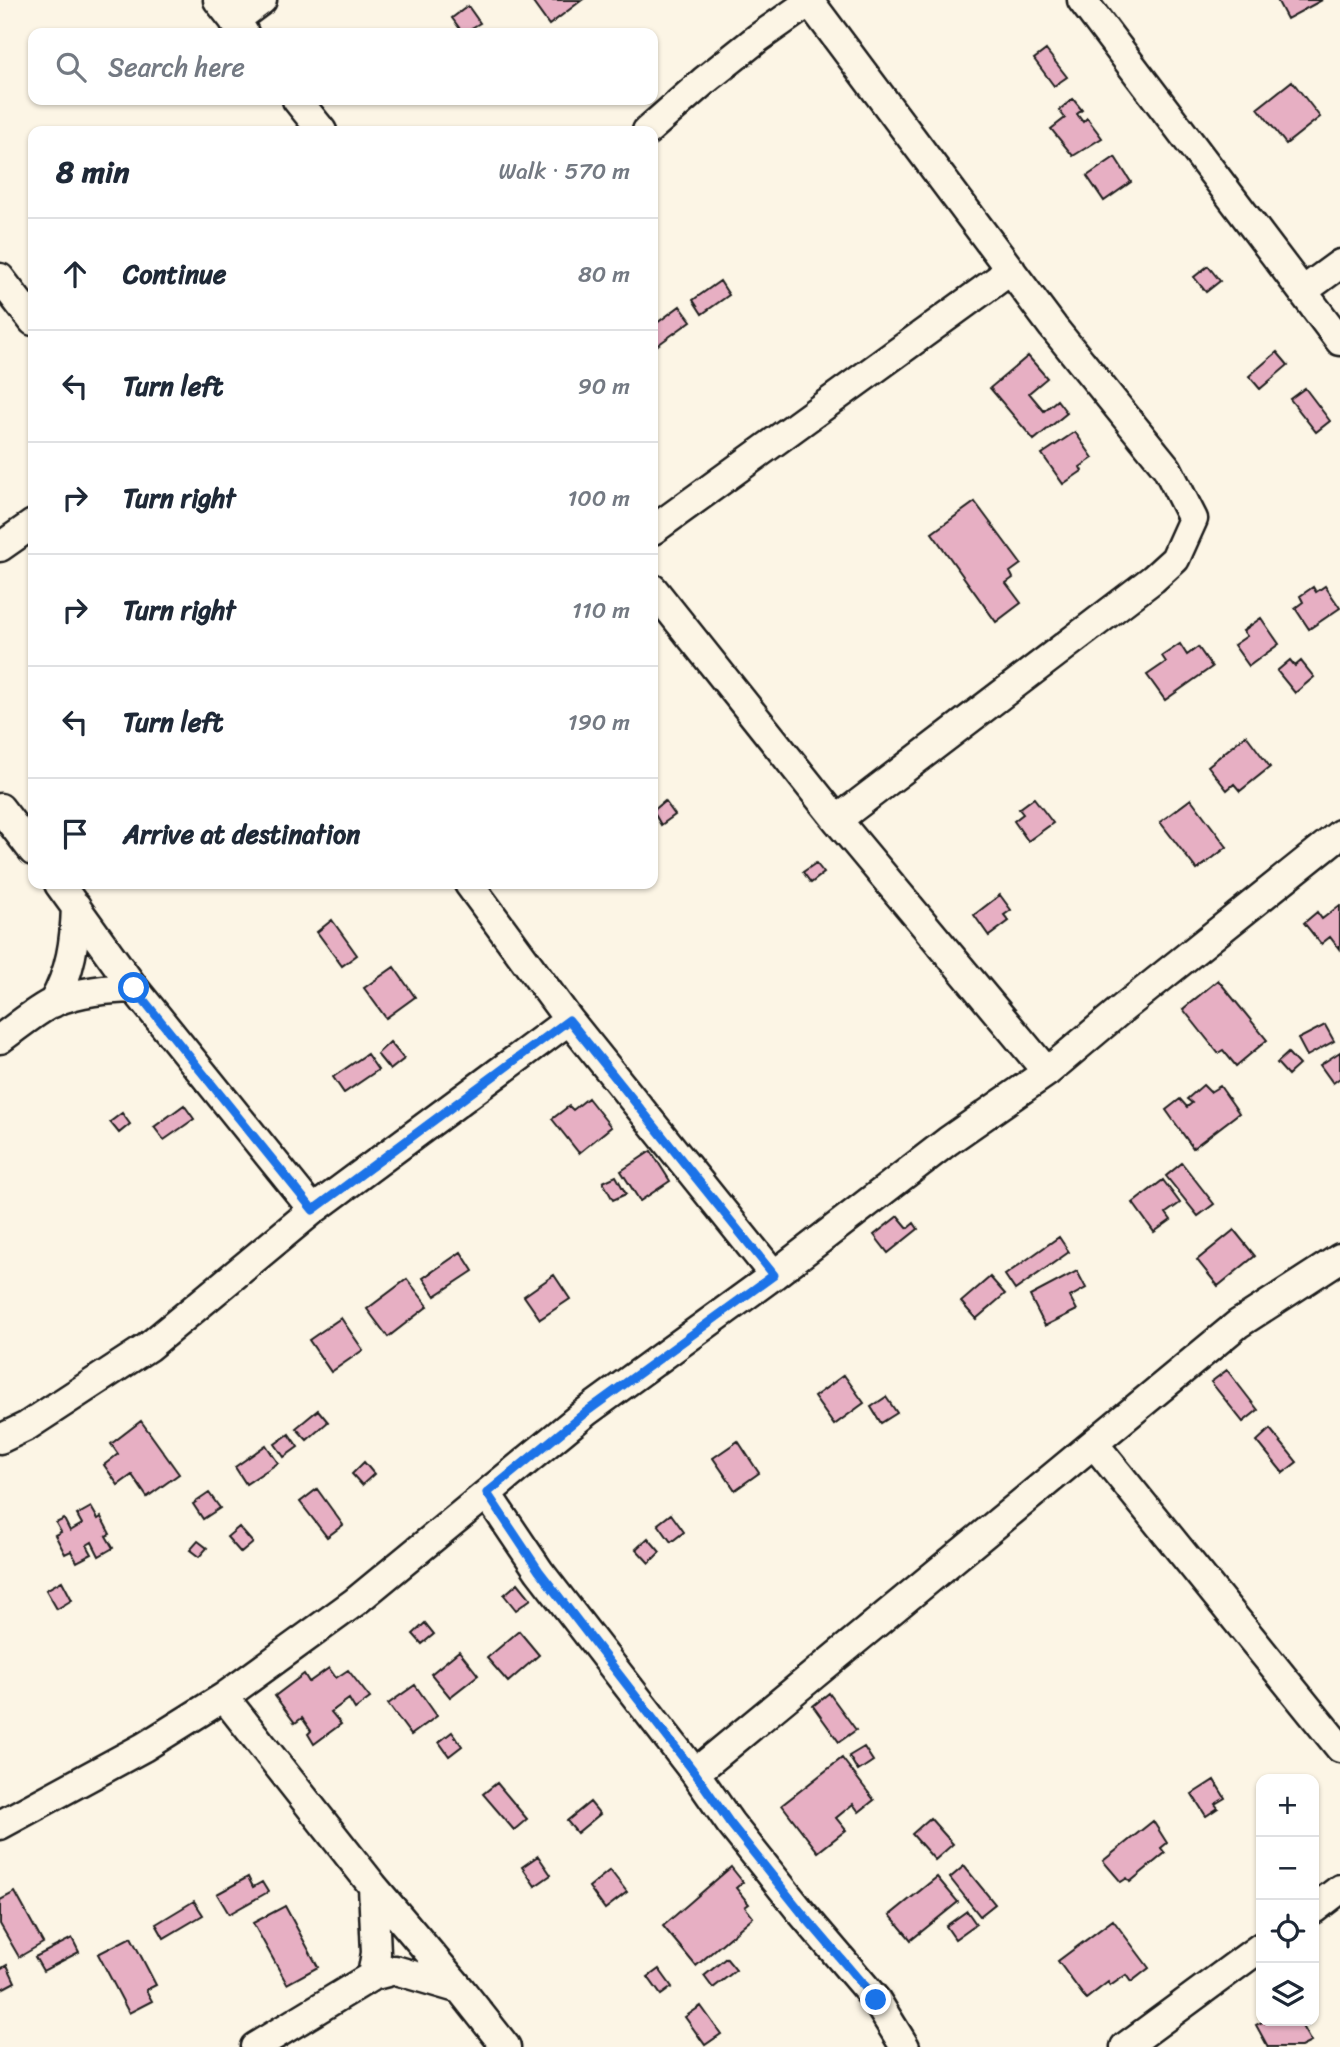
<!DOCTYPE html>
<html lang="en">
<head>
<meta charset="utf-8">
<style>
  :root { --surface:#fff; --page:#f2f2f3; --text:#1f2937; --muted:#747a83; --line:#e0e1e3 }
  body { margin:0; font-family:Sriracha,sans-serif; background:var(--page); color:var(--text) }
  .controls { position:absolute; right:21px; bottom:21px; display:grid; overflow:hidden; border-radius:14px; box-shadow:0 2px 5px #0004 }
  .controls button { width:63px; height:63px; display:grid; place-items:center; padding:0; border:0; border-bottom:2px solid var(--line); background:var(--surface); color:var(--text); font:35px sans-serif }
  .stop { position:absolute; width:21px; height:21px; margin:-16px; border:5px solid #1a73e8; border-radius:50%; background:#fff }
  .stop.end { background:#1a73e8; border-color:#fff; box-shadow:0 2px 7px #0008 }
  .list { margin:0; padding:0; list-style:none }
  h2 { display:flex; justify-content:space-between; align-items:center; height:91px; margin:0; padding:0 28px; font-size:30px }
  h2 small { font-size:23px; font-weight:400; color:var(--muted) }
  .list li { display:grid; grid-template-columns:46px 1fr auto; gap:21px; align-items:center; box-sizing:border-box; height:112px; padding:0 28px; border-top:2px solid var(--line) }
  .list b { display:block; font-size:26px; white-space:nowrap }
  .list em { font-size:23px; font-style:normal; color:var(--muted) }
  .icon { flex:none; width:38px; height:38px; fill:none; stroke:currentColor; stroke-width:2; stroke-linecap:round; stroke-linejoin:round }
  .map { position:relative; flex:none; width:1340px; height:2047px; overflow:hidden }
  .search { position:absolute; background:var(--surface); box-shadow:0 2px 5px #0004; left:28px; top:28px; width:630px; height:77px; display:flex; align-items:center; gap:18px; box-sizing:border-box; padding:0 24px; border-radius:14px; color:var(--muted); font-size:26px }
  .panel { position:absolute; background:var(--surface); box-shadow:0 2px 5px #0004; left:28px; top:126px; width:630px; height:763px; border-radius:14px }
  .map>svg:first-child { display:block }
  .building { fill:#e7afc3; stroke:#1c1c1c; stroke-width:2 }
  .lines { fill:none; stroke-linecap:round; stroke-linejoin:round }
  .minor-casing { stroke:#1c1c1c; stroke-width:33 }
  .minor { stroke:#fcf5e5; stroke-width:28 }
  .route { stroke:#1a73e8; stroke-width:9 }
</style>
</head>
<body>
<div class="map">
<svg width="1340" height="2047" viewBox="0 0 1340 2047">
  <rect width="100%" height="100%" fill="#fcf5e5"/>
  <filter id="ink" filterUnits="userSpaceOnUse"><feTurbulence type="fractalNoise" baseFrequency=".0143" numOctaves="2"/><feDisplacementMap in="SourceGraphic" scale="14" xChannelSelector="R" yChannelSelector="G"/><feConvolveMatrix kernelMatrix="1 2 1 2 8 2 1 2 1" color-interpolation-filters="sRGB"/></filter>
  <g filter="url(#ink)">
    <path class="building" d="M 531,0 L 582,0 L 549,25 Z
      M 1277,0 L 1322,0 L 1287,19 Z
      M 468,6 L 480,23 L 463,33 L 452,18 Z
      M 1046,50 L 1067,77 L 1054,86 L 1034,59 Z
      M 1292,81 L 1320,117 L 1286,144 L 1258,108 Z
      M 1073,99 L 1082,110 L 1077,114 L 1083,122 L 1087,118 L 1102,138 L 1073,156 L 1051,129 L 1065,118 L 1059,110 Z
      M 1115,157 L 1131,182 L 1104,201 L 1087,176 Z
      M 1208,266 L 1220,281 L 1206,292 L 1194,277 Z
      M 720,281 L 729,295 L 702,314 L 693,300 Z
      M 680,306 L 691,321 L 655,347 L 653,326 Z
      M 1277,352 L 1288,365 L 1260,389 L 1249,376 Z
      M 1028,356 L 1047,378 L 1029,393 L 1044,411 L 1057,400 L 1067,413 L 1034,440 L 990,388 Z
      M 1305,388 L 1330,421 L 1316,432 L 1290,399 Z
      M 1075,432 L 1093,458 L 1080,467 L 1082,471 L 1063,484 L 1042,454 Z
      M 975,502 L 1021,564 L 1010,572 L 1013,578 L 1006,583 L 1021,603 L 996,622 L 932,533 Z
      M 1325,586 L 1340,608 L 1309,629 L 1295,608 L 1303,602 L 1300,596 L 1313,587 L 1316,592 Z
      M 1261,618 L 1279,644 L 1249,666 L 1234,645 L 1247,636 L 1243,631 Z
      M 1180,644 L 1187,655 L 1198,647 L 1212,667 L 1165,700 L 1147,675 L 1166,662 L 1162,656 Z
      M 1290,660 L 1295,666 L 1301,661 L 1314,677 L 1295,693 L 1277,671 Z
      M 1246,735 L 1270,767 L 1240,791 L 1234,784 L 1227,790 L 1208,766 Z
      M 1034,798 L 1053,823 L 1028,841 L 1014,821 L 1023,814 L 1019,809 Z
      M 1191,799 L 1227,847 L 1197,870 L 1160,822 Z
      M 665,801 L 675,815 L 661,825 L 653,811 Z
      M 816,863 L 824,873 L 811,883 L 803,872 Z
      M 1000,895 L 1011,910 L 1004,915 L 1009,921 L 989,936 L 974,915 Z
      M 1340,905 L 1340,950 L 1330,937 L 1321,944 L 1304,923 L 1317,912 L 1322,919 Z
      M 332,920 L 357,955 L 342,966 L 317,932 Z
      M 394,967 L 415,997 L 386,1018 L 364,988 Z
      M 1218,980 L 1267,1040 L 1236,1066 L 1223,1050 L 1218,1053 L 1183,1009 Z
      M 1325,1025 L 1334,1041 L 1307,1056 L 1298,1039 Z
      M 390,1042 L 404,1059 L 390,1070 L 377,1054 Z
      M 1340,1052 L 1340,1078 L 1333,1083 L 1320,1065 Z
      M 1288,1053 L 1299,1065 L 1288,1075 L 1277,1063 Z
      M 367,1054 L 378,1070 L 344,1093 L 333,1077 Z
      M 1203,1085 L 1210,1092 L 1220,1086 L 1239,1113 L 1193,1148 L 1166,1110 L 1180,1099 L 1187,1107 L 1192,1103 L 1187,1099 Z
      M 588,1098 L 611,1127 L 579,1153 L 552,1119 L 569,1106 L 573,1110 Z
      M 184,1105 L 194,1119 L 164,1140 L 154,1127 Z
      M 122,1113 L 130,1124 L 119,1133 L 110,1122 Z
      M 651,1151 L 670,1181 L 640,1201 L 621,1171 Z
      M 1182,1163 L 1214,1204 L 1198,1216 L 1166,1176 Z
      M 616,1176 L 626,1194 L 613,1200 L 603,1182 Z
      M 1163,1180 L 1180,1203 L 1166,1213 L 1171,1220 L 1154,1232 L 1133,1203 Z
      M 898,1216 L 908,1228 L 914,1223 L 918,1229 L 888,1253 L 874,1235 Z
      M 1234,1230 L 1255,1256 L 1218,1286 L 1197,1260 Z
      M 1059,1237 L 1069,1252 L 1015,1290 L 1005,1275 Z
      M 461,1252 L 473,1271 L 435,1296 L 423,1278 Z
      M 1077,1271 L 1086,1288 L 1070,1297 L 1077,1310 L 1045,1326 L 1030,1296 Z
      M 554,1275 L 570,1299 L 540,1319 L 524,1296 Z
      M 990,1277 L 1005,1294 L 976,1319 L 961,1302 Z
      M 407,1279 L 428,1306 L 388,1337 L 367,1309 Z
      M 341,1318 L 363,1350 L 331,1372 L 309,1340 Z
      M 1227,1370 L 1258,1410 L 1243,1422 L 1211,1382 Z
      M 844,1375 L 864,1403 L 834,1425 L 814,1397 Z
      M 886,1397 L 897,1413 L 881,1423 L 871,1407 Z
      M 318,1410 L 328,1422 L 307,1440 L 296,1428 Z
      M 141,1421 L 179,1474 L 147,1497 L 132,1475 L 118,1485 L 104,1465 L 118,1454 L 111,1444 Z
      M 1270,1429 L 1297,1462 L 1283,1473 L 1257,1441 Z
      M 289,1434 L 298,1447 L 284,1457 L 275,1444 Z
      M 738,1441 L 759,1473 L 735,1490 L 713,1458 Z
      M 266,1445 L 278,1463 L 246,1484 L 235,1467 Z
      M 364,1462 L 374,1474 L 362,1485 L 352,1474 Z
      M 317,1489 L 343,1525 L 327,1537 L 300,1502 Z
      M 209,1493 L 220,1508 L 203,1519 L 193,1504 Z
      M 91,1507 L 98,1519 L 101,1517 L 110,1534 L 106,1536 L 113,1548 L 99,1556 L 92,1542 L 87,1545 L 92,1554 L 77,1562 L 71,1551 L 65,1554 L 55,1535 L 61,1532 L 56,1523 L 64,1519 L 70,1531 L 82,1524 L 77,1515 Z
      M 671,1514 L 684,1532 L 671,1542 L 658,1524 Z
      M 239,1527 L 253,1543 L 241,1553 L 227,1537 Z
      M 648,1538 L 660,1552 L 649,1563 L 636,1549 Z
      M 198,1541 L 207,1548 L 199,1557 L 190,1550 Z
      M 62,1581 L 72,1600 L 57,1609 L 46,1590 Z
      M 518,1583 L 531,1599 L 516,1610 L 504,1595 Z
      M 425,1623 L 434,1634 L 422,1644 L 413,1634 Z
      M 519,1631 L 539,1655 L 508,1682 L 487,1658 Z
      M 459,1651 L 478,1675 L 450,1697 L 431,1674 Z
      M 329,1668 L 336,1678 L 348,1670 L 370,1698 L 355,1709 L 349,1699 L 331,1712 L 341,1724 L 314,1744 L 308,1734 L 311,1731 L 302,1718 L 295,1723 L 275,1696 L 304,1674 L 309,1682 Z
      M 415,1685 L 437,1716 L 411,1735 L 388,1704 Z
      M 829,1693 L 856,1730 L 839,1742 L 813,1706 Z
      M 452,1732 L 462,1746 L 449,1756 L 439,1742 Z
      M 864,1747 L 873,1761 L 858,1771 L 849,1756 Z
      M 842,1758 L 874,1800 L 859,1812 L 853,1804 L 836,1818 L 846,1830 L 818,1852 L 782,1805 Z
      M 1214,1780 L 1225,1798 L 1215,1804 L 1218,1808 L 1206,1816 L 1192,1794 Z
      M 497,1783 L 527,1819 L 514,1830 L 483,1794 Z
      M 590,1802 L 600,1814 L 577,1833 L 567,1821 Z
      M 930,1818 L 953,1844 L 935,1860 L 912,1834 Z
      M 1153,1821 L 1167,1843 L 1161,1848 L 1165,1853 L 1130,1882 L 1127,1878 L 1121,1882 L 1103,1861 Z
      M 538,1856 L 551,1875 L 535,1886 L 522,1867 Z
      M 964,1866 L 995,1904 L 980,1916 L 950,1878 Z
      M 731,1867 L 743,1882 L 736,1888 L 749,1904 L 745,1907 L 753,1917 L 696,1966 L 663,1926 Z
      M 610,1870 L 627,1892 L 605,1909 L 589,1887 Z
      M 248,1877 L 253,1887 L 262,1882 L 268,1892 L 229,1914 L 217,1894 Z
      M 937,1877 L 958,1902 L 911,1940 L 890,1915 Z
      M 15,1892 L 43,1943 L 19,1957 L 0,1924 L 0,1900 Z
      M 194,1901 L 203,1915 L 164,1938 L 156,1924 Z
      M 285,1906 L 318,1967 L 287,1984 L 253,1923 Z
      M 967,1911 L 976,1924 L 955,1939 L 946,1926 Z
      M 1113,1920 L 1149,1968 L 1131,1982 L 1126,1975 L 1110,1986 L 1108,1982 L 1086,1999 L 1058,1961 Z
      M 131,1937 L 156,1985 L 146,1990 L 152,2001 L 129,2013 L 98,1954 Z
      M 72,1938 L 79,1952 L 43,1971 L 35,1957 Z
      M 726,1958 L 736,1970 L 713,1988 L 704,1976 Z
      M 7,1965 L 15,1982 L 0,1990 L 0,1969 Z
      M 659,1969 L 672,1987 L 661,1995 L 648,1977 Z
      M 701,2006 L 721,2034 L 705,2045 L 685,2017 Z
      M 1264,2021 L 1299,2021 L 1311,2042 L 1301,2047 L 1268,2047 L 1256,2025 Z"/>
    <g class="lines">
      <defs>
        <path id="minor" d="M 218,0 L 244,33
          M 1082,0 L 1340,341
          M 810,2 L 1053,327 L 1167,468 L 1193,519 L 1175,559 L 1153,579 L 837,820
          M 234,21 L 262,0
          M 297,100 L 322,131
          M 647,131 L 704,81 L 758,38 L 812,0
          M 0,278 L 33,321
          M 1303,291 L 1340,264
          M 653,530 L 1011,270
          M 0,547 L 33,524
          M 653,589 L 837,820 L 1047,1072
          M 0,808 L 33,851
          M 59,884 L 134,988 L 313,1210
          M 469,884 L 569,1020 L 774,1275
          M 53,1003 C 71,972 75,941 76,906
          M 0,1039 C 17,1027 35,1011 54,1002 C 80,991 107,989 134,988
          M 0,1439 L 27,1426 L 148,1347 L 313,1210 L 569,1020
          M 1095,1445 L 1340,1748
          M 487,1494 L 539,1571 L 695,1773 L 730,1823 L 801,1912 L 876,2000 L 905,2047
          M 224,1697 L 373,1886 L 461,1990 L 506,2047
          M 695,1773 L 1238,1324 L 1340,1258
          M 0,1825 L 144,1747 L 224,1697 L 355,1602 L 586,1412 L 774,1275 L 948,1141 L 1047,1072 L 1123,1008 L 1340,834
          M 1314,1909 L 1340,1889
          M 372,1976 L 376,1953 L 373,1886
          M 255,2047 L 372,1976 L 395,1970 L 460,1989
          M 1125,2047 L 1261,1947"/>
      </defs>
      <use href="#minor" class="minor-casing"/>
      <use href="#minor" class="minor"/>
    </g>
  </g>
  <g class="lines" filter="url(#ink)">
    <path class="route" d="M 134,988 L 313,1210 L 569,1020 L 774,1275 L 586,1412 L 487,1493 L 539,1571 L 695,1773 L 730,1823 L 801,1912 L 876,2000"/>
  </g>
</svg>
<div class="controls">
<button>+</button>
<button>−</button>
<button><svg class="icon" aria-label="locate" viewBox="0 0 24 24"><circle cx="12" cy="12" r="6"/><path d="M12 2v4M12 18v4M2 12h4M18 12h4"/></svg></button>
<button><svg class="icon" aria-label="layers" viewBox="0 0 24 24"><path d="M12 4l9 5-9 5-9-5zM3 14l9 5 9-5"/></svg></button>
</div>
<div class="stop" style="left:134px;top:988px"></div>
<div class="stop end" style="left:876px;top:2000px"></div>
<div class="search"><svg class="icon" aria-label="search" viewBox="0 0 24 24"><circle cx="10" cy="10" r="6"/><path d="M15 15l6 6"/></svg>Search here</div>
<section class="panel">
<h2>8 min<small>Walk · 570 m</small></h2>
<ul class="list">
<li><svg class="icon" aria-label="ahead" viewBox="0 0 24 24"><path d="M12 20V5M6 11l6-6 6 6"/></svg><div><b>Continue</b></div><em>80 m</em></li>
<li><svg class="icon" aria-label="left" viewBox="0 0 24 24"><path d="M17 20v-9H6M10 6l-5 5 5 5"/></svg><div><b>Turn left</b></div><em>90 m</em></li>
<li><svg class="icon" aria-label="right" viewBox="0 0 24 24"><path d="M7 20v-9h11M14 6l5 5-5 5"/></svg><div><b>Turn right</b></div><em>100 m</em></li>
<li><svg class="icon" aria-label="right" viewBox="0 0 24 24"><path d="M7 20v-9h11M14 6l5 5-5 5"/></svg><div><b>Turn right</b></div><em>110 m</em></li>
<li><svg class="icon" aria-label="left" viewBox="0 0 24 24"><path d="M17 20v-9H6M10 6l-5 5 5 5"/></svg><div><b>Turn left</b></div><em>190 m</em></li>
<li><svg class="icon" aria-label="arrive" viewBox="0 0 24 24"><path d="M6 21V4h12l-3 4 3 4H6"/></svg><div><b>Arrive at destination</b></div></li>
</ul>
</section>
</div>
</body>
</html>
